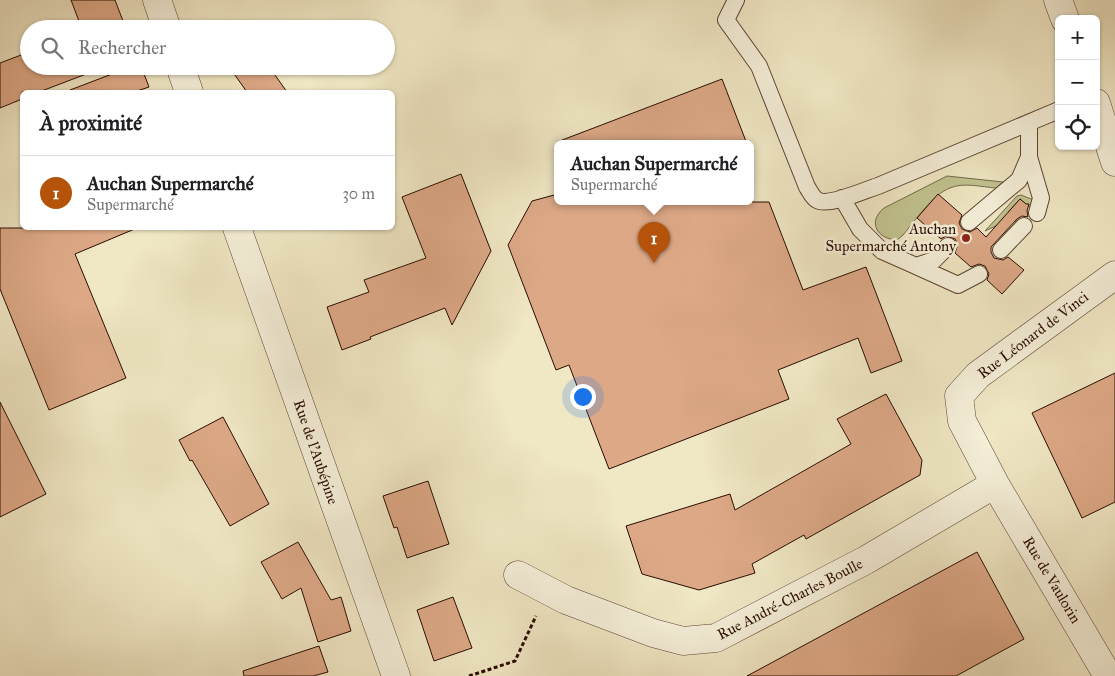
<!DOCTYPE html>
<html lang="fr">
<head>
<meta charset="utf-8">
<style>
  :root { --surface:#fff; --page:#f6f6f6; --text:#202124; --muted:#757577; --line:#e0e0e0; --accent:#b45309 }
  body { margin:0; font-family:"IM FELL Great Primer",serif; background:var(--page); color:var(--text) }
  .controls { position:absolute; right:15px; top:15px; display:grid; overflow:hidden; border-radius:8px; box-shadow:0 1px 4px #0004 }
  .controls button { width:45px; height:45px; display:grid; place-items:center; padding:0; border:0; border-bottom:1px solid var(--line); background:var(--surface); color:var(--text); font:25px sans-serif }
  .you { position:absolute; left:582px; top:396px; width:18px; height:18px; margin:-12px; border:4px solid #fff; border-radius:50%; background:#1a73e8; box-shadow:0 0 0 8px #1a73e833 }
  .badge { display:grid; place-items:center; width:32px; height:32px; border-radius:50%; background:var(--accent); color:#fff; font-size:16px; font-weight:700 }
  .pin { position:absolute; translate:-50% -41px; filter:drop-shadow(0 1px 2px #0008) }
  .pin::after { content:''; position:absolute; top:26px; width:18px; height:15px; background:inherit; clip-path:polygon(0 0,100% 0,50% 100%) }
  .popup { position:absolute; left:554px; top:140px; width:200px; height:65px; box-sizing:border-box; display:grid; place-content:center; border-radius:8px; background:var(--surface); filter:drop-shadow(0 1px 4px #0005); font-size:16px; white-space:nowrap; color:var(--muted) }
  .popup b { font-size:19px; color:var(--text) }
  .popup::after { content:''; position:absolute; left:50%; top:100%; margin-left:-10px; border:10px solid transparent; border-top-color:var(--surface) }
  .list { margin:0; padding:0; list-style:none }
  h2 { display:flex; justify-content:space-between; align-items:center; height:65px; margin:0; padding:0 20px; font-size:21px }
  h2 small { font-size:16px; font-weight:400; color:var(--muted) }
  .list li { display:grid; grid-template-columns:32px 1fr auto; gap:15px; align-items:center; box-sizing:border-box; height:75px; padding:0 20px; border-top:1px solid var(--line) }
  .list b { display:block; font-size:19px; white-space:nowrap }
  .list p { margin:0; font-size:16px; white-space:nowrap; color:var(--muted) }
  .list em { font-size:16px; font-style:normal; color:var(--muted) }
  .icon { flex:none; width:28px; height:28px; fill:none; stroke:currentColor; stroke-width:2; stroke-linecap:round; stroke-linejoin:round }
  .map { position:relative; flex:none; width:1115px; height:676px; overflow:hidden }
  .search { position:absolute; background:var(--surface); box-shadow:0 1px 4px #0004; left:20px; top:20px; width:375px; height:55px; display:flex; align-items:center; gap:12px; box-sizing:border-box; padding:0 18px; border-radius:28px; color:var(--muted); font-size:19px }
  .panel { position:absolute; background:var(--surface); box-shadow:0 1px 4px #0004; left:20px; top:90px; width:375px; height:140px; border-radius:8px }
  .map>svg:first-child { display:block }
  .green { fill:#c1c38f; stroke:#756848 }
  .building { fill:#dca886; stroke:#290c01 }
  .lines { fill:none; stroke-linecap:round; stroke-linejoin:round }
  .service-casing { stroke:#5b4332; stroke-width:18 }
  .minor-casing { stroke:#5b4332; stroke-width:29 }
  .path { stroke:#290c01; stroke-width:3; stroke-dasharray:4 2.5; stroke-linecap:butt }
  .service { stroke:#f5efd9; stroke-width:16 }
  .minor { stroke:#f5efd9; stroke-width:28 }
  .poi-dot { fill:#8f2418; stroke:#f5efd9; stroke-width:2 }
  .labels { text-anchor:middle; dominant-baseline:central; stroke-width:5; stroke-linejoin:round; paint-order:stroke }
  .poi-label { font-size:15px; fill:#290c01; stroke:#f5efd9; text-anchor:end }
  .street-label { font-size:15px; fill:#290c01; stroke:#f5efd9 }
</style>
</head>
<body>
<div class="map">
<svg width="1115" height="676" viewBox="0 0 1115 676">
  <rect width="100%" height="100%" fill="#f0e7c4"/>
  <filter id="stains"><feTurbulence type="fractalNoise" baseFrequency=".004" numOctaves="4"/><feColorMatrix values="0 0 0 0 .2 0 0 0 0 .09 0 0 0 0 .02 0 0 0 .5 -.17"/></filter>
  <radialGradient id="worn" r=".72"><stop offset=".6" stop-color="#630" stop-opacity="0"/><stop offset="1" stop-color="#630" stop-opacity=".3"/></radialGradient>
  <path class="green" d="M 947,176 L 1003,182 L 996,188 C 982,187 963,182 950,188 C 933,194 915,221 903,235 L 897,240 C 877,239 867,222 884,208 Z
    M 1021,195 L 1034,200 L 1031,208 L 1020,199 L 1008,212 L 1018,221 L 1000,224 L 985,231 L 1017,196 Z"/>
  <path class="building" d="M 71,0 L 115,0 L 126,29 L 82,29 Z
    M 29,52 L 29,66 L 102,66 L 102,68 L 39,92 L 22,92 L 22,99 L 0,108 L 0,63 Z
    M 133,66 L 141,66 L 149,87 L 134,92 L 70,92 L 70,90 Z
    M 237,66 L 273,66 L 270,68 L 287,92 L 247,92 L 232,71 L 238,68 Z
    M 722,79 L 747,144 L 557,144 L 557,142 Z
    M 461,174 L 491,251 L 452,325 L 445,308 L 370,337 L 371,339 L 342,350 L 327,307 L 369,292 L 364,280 L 426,258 L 402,197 Z
    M 558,194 L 558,202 L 769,202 L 803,290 L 866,267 L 902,361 L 871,373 L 858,338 L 778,370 L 789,399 L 609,469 L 569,365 L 556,370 L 508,245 L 532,201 Z
    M 938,194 L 962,215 L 959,223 L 962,229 L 970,232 L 977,228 L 986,237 L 1020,199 L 1026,204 L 1029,204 L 1027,211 L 1028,217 L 1022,216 L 1017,219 L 991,247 L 991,252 L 994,258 L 1003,260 L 1008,257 L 1024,270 L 1002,294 L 987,280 L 989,274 L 985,266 L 979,264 L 971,267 L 955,253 L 958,244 L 955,239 L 946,236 L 941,239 L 917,218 Z
    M 0,228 L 137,228 L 75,254 L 126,378 L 49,410 L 0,289 Z
    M 1115,373 L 1115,502 L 1082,518 L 1032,413 Z
    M 886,394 L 922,460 L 920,475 L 806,539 L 804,535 L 752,564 L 755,573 L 699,590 L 642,574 L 626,526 L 730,494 L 735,510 L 851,444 L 837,419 Z
    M 0,402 L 46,494 L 0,517 Z
    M 223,417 L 269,504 L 230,526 L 192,460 L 190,461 L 179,440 Z
    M 428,481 L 449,544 L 407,558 L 397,527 L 394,528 L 383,496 Z
    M 298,542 L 331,600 L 341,597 L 351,631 L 318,642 L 301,588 L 282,599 L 261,562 Z
    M 977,552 L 1024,639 L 956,676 L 747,676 Z
    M 453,597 L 472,648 L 434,661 L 417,610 Z
    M 319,646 L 328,672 L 313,676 L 244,676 L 243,671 Z"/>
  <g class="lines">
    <defs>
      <path id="service" d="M 736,0 L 726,20 L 759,66 L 807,187 C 810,191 812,197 817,200 C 828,207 865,190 878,186 L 1059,110
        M 1029,157 L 1041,198 L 1037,213
        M 842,198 L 860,229 L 882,251 L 916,266 L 934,260 L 948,246
        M 969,222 L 1019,180 L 1029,157 L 1029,123
        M 1001,250 L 1024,226
        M 916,266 L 958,285 L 979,274"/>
      <path id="minor" d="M 157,0 L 167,29
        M 1058,0 L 1065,19
        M 180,66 L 189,92
        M 1096,103 L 1115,162
        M 237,228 L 396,676
        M 518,575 L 566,600 L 653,633 L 683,641 L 716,638 L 866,560 L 995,484
        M 1108,676 L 995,484 L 962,421 L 959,396 L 978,375 L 1115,275"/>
    </defs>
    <use href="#service" class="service-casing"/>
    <use href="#minor" class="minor-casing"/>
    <path class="path" d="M 469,676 L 515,661 L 536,616"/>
    <use href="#service" class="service"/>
    <use href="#minor" class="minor"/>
  </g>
  <circle class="poi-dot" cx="966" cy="238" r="5"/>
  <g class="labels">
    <g class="poi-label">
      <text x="956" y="229">Auchan<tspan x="956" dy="17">Supermarché Antony</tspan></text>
    </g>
    <g class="street-label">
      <text transform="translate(1033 335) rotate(-37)">Rue Léonard de Vinci</text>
      <text transform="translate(316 452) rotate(71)">Rue de l'Aubépine</text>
      <text transform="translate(1052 580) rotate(59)">Rue de Vaulorin</text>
      <text transform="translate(790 599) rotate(-27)">Rue André-Charles Boulle</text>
    </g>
  </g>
  <rect width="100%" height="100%" filter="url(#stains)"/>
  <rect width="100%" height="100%" fill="url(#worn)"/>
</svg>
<div class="controls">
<button>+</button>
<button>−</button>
<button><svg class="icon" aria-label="locate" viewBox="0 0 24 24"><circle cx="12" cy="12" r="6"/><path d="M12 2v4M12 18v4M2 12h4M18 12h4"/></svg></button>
</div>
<div class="you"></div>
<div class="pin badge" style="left:654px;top:263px">1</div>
<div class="popup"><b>Auchan Supermarché</b>Supermarché</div>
<div class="search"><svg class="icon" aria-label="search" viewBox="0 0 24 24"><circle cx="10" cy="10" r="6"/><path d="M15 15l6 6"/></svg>Rechercher</div>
<section class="panel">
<h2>À proximité<small></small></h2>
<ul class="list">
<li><span class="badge">1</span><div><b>Auchan Supermarché</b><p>Supermarché</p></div><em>30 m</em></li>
</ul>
</section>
</div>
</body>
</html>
